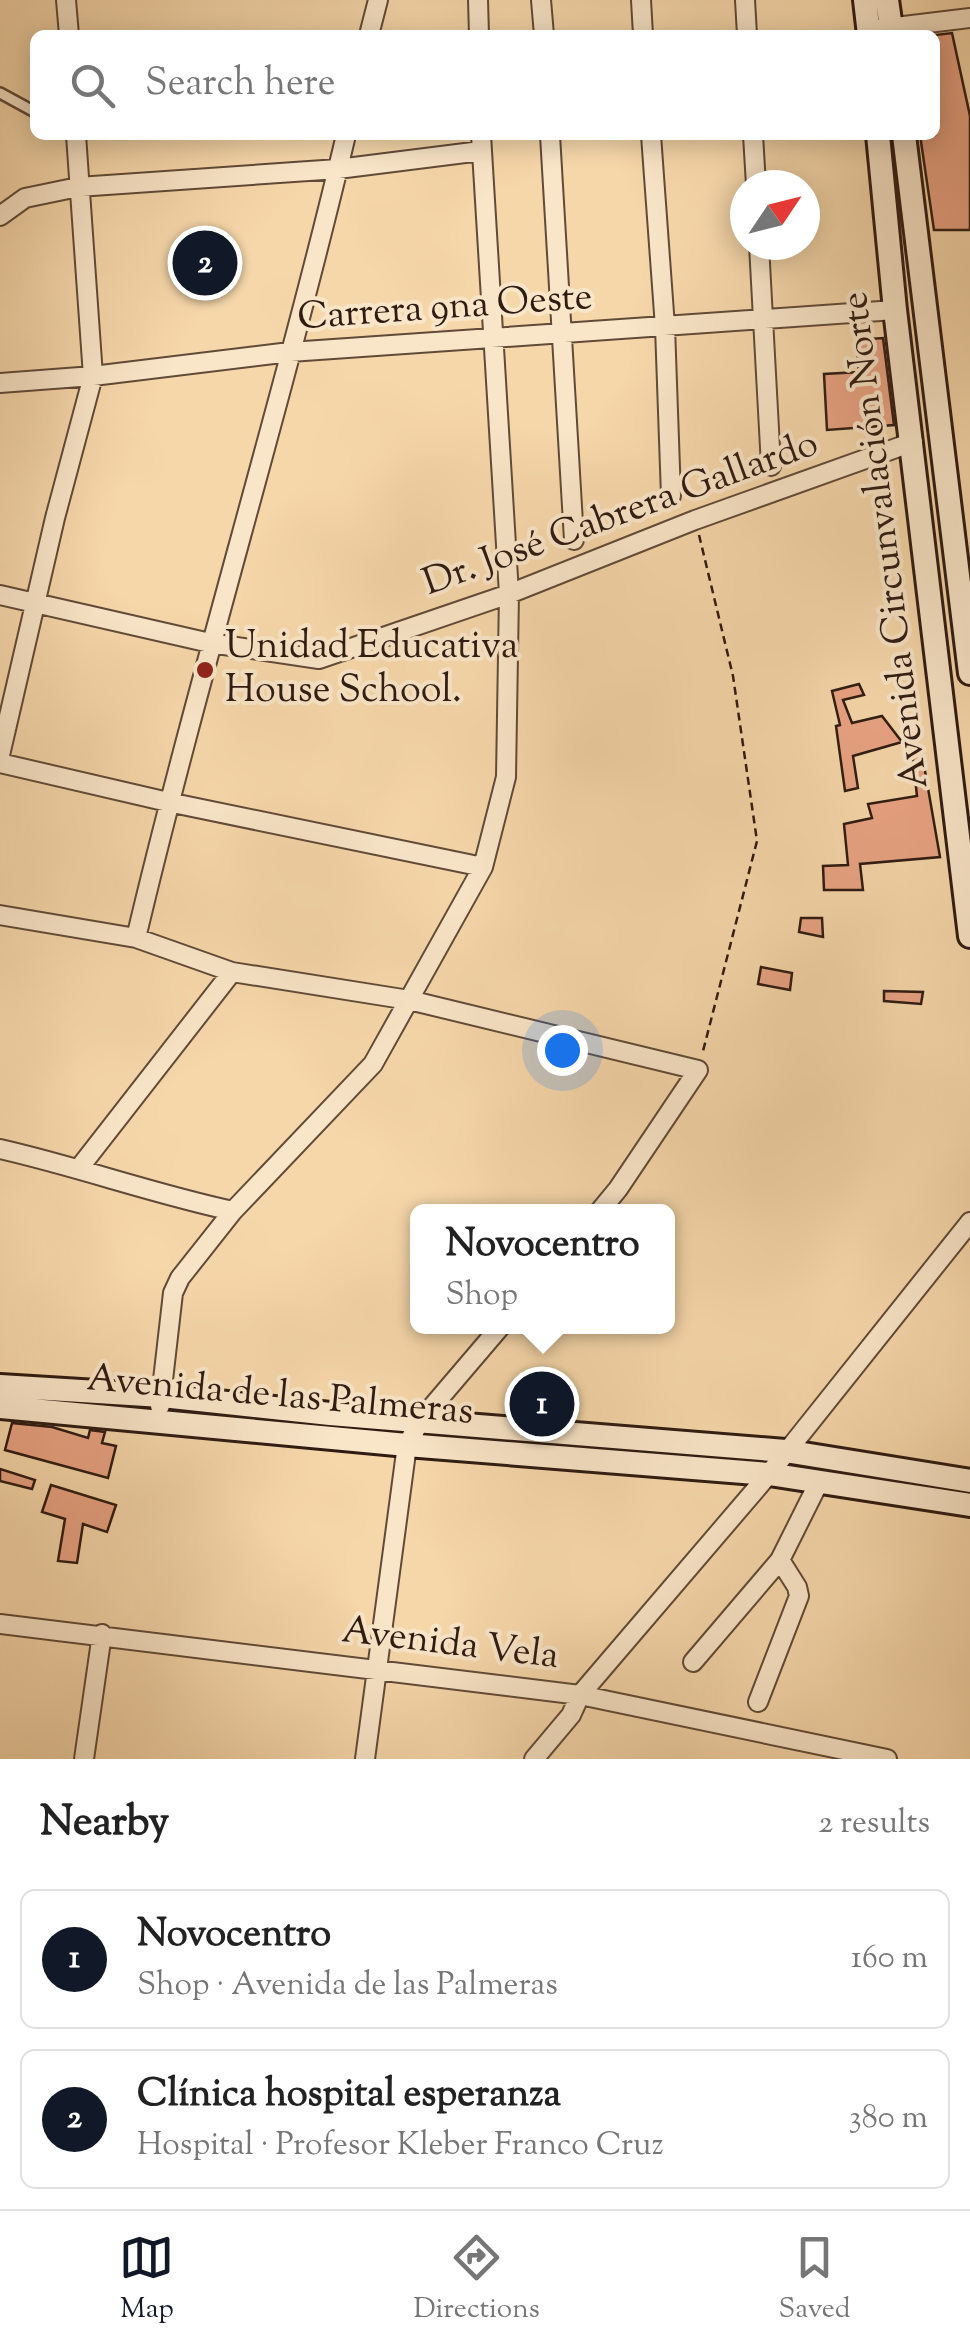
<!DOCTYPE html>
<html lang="en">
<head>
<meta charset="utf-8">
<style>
  :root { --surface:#fff; --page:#f2f2f2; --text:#222; --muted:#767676; --line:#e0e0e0; --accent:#111827 }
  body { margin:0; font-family:"Sorts Mill Goudy",serif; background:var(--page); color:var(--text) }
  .compass { position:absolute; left:730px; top:170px; width:90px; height:90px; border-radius:50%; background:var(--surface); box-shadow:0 5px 25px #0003; rotate:55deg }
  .you { position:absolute; left:562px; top:1050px; width:35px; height:35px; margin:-25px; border:8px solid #fff; border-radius:50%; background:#1a73e8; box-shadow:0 0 0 15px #1a73e833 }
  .badge { display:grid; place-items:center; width:65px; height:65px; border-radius:50%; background:var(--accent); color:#fff; font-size:32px; font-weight:700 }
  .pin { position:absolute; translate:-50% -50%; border:5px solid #fff; box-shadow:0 2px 10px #0006 }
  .popup { position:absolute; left:410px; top:1204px; width:265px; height:130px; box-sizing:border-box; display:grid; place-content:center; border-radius:15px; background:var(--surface); filter:drop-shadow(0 2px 8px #0005); font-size:32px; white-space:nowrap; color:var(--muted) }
  .popup b { font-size:38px; color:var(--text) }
  .popup::after { content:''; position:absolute; left:50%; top:100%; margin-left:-20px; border:20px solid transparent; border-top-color:var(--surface) }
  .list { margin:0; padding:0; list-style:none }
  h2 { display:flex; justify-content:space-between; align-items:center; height:130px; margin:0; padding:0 40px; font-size:42px }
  h2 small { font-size:32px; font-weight:400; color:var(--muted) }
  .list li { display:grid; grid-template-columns:65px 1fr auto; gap:30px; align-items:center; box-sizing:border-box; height:140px; margin:0 20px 20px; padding:0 20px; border:2px solid var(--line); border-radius:15px }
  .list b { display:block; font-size:38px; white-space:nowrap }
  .list p { margin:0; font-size:32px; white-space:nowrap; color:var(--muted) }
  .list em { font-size:32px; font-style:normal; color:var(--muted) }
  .icon { flex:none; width:55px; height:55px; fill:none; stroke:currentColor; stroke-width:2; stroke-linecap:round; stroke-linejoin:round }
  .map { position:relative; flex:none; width:970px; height:1759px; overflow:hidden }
  .search { position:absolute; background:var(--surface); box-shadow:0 5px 25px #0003; left:30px; right:30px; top:30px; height:110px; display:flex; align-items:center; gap:25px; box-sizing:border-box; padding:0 35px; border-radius:15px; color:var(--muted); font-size:38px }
  .sheet { height:450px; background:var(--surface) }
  nav { display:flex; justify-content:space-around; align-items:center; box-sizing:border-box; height:140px; border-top:2px solid var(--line); background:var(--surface); font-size:28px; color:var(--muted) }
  nav a { display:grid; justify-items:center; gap:5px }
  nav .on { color:var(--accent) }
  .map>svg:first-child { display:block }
  .building { fill:#e9a383; stroke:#2f1b12; stroke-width:2.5 }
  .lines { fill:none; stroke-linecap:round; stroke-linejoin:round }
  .lane-casing { stroke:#614a38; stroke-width:14 }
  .street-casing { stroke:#614a38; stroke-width:22 }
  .secondary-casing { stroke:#2f1b12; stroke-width:28 }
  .path { stroke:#2f1b12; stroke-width:2.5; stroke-dasharray:8 5; stroke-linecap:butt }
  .lane { stroke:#f9e5c8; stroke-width:9 }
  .street { stroke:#f9e5c8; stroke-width:18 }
  .secondary { stroke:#f9e5c8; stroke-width:22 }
  .poi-dot { fill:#8f2418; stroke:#f9e5c8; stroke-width:4 }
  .labels { text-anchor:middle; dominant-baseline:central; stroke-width:8; stroke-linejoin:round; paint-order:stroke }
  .street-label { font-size:38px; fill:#2f1b12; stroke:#f9e5c8 }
  .poi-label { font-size:38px; fill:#2f1b12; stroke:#f9e5c8; text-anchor:start }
</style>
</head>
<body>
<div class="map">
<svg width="970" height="1759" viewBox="0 0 970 1759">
  <rect width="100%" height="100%" fill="#f6d7aa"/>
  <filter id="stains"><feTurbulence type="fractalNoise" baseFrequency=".002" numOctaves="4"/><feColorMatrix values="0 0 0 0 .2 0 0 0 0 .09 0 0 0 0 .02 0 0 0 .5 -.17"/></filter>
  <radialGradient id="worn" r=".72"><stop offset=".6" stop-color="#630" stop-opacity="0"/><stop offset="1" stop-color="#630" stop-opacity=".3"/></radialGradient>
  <path class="building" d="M 952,33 L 970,116 L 970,230 L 934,230 L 920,135 L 935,135 L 935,35 Z
    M 883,338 L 894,425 L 827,430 L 824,374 L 859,372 L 856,340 Z
    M 859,684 L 864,695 L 843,700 L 852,723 L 882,716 L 902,742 L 853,756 L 858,788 L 845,791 L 836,726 L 840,725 L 832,691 Z
    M 921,748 L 940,857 L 860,864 L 863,890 L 824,890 L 823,866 L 848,865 L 844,824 L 872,818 L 868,804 L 917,796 L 912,750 Z
    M 801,918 L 822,918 L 823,937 L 799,932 Z
    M 761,967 L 792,973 L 790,990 L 758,984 Z
    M 884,991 L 923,992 L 921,1004 L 884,1001 Z
    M 12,1423 L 52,1427 L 88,1438 L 90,1430 L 105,1432 L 102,1443 L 116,1446 L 108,1478 L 5,1450 Z
    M 0,1469 L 35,1480 L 32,1489 L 0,1481 Z
    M 51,1485 L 116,1505 L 107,1532 L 83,1524 L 77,1563 L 58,1561 L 65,1519 L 42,1512 Z"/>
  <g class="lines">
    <defs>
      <path id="lane" d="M 0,93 L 35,112"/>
      <path id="street" d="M 66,0 L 69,35
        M 478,0 L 479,35
        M 541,0 L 544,35
        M 641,0 L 643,35
        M 745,0 L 747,35
        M 879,29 L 970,18
        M 369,35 L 378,0
        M 550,135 L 574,540
        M 651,135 L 665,327 L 671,496
        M 753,135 L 756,185
        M 0,216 L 25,198 L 78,187 L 338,169 L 481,151
        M 759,245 L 771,466
        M 0,383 L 93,376 L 290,352 L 895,310
        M 0,595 L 210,643 L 319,659 L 509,594 L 695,520 L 913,442
        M 0,755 L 55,518 L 93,376 L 76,135
        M 0,763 L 168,802 L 483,867
        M 0,915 L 136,938 L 232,972 L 409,1000 L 698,1070 L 618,1189 L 599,1212
        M 136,938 C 200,669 282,404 346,135
        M 0,1149 C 79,1167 154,1194 233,1211
        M 80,1167 L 232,972
        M 160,1406 L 173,1293 L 180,1278 L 233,1211 L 373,1064 L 483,867 L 506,777 L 509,594 L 481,135
        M 0,1624 L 580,1695 L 887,1759
        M 693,1662 L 780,1560 L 819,1482
        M 758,1702 L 799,1596 L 797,1587 L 780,1560
        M 84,1759 L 102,1634
        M 365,1759 L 407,1445 L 420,1421 L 501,1326
        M 534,1759 L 571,1715 L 580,1695 L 769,1474 L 970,1222"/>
      <path id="secondary" d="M 865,0 L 869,35
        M 887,0 L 892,35
        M 878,135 L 895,310 L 970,936
        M 904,135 L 970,673
        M 0,1386 L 162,1396 L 330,1414 L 785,1451 L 970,1481
        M 0,1407 L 407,1445 L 769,1474 L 970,1505"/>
    </defs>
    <use href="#lane" class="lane-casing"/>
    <use href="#street" class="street-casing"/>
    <use href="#secondary" class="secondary-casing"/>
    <path class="path" d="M 699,535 L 733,676 L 757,841 L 702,1055"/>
    <use href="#lane" class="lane"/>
    <use href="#street" class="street"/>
    <use href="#secondary" class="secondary"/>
  </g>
  <circle class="poi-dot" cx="205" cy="670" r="10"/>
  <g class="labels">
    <g class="street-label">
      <text transform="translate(445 309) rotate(-4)">Carrera 9na Oeste</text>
      <text transform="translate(621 515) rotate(-20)">Dr. José Cabrera Gallardo</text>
      <text transform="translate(887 540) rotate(-97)">Avenida Circunvalación Norte</text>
      <text transform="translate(280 1397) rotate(5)">Avenida de las Palmeras</text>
      <text transform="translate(450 1645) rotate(7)">Avenida Vela</text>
    </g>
    <g class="poi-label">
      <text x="225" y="648">Unidad Educativa<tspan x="225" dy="44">House School.</tspan></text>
    </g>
  </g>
  <rect width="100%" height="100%" filter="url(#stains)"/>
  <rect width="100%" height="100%" fill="url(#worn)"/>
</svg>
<svg class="compass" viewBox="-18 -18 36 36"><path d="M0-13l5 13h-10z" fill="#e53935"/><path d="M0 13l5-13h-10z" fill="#767676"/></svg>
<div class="you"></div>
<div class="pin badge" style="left:542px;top:1404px">1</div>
<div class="popup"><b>Novocentro</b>Shop</div>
<div class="pin badge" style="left:205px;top:263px">2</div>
<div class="search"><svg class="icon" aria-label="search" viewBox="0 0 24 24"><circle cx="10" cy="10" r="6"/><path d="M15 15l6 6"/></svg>Search here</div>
</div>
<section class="sheet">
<h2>Nearby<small>2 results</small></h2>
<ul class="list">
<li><span class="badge">1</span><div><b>Novocentro</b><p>Shop · Avenida de las Palmeras</p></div><em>160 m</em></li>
<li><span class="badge">2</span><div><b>Clínica hospital esperanza</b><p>Hospital · Profesor Kleber Franco Cruz</p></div><em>380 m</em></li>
</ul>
</section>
<nav>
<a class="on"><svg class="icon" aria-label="map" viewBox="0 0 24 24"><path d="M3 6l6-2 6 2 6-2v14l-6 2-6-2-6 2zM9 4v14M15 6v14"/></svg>Map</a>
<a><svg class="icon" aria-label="directions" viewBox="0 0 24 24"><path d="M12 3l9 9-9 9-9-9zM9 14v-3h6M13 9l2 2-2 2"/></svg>Directions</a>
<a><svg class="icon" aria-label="saved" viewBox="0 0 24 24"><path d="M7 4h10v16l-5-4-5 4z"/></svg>Saved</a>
</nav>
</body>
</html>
